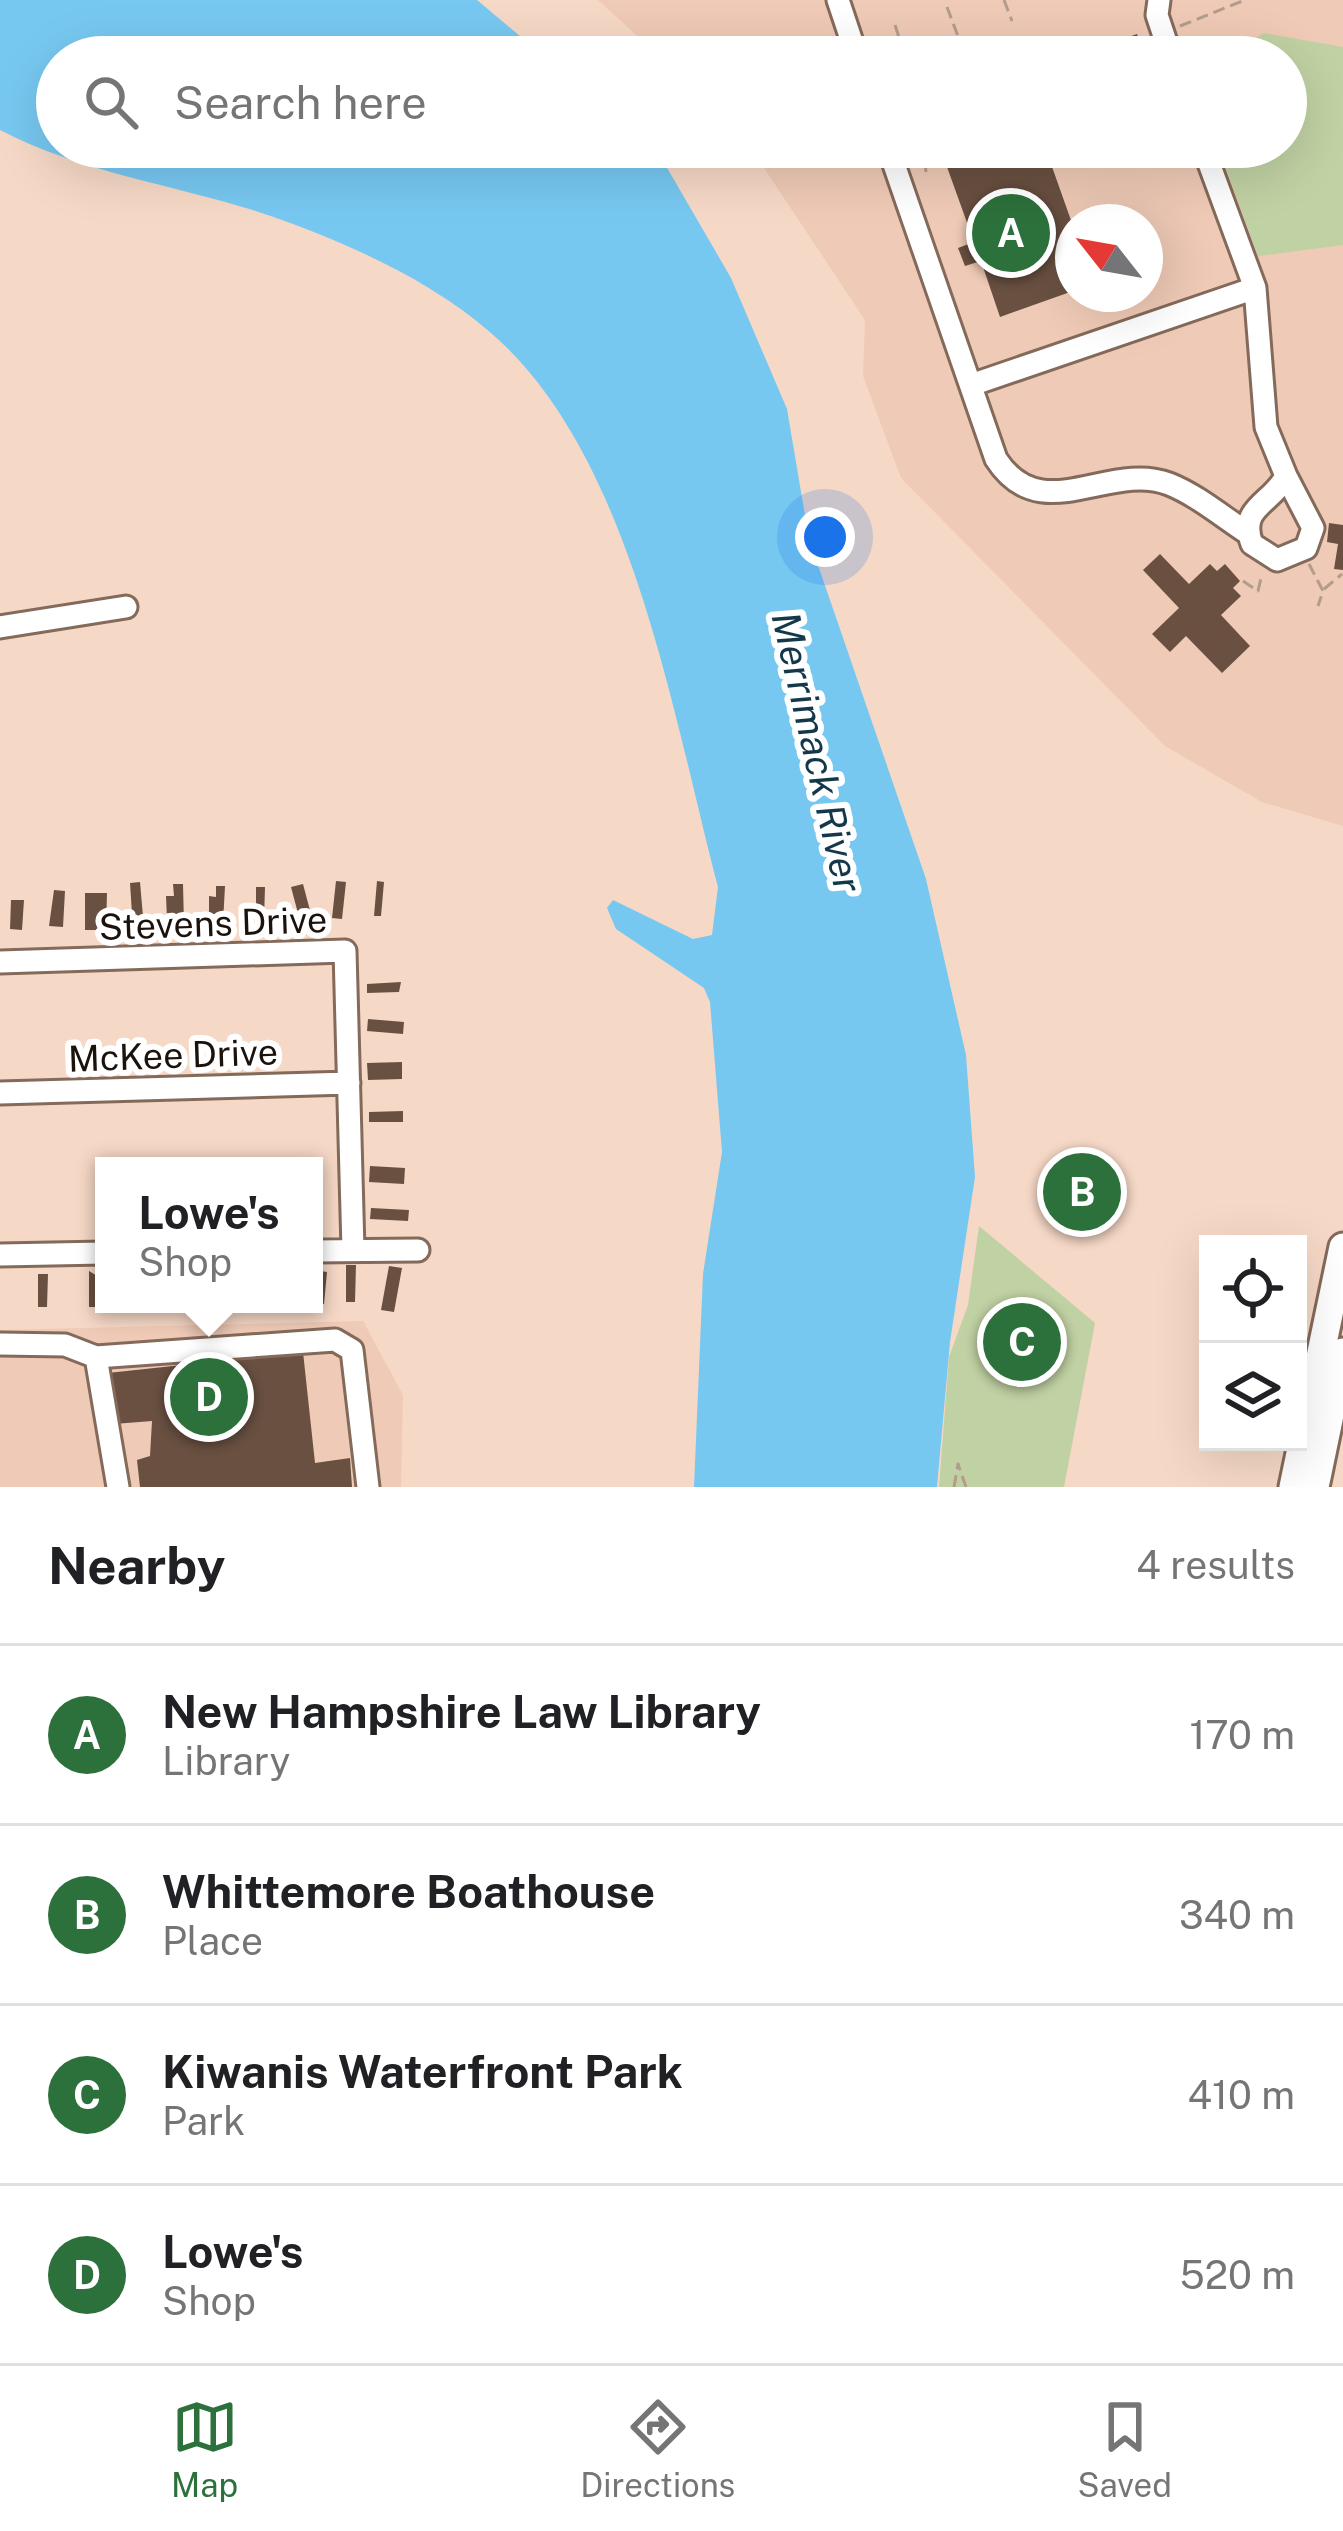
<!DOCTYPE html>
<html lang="en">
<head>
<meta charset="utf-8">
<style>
  :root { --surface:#fff; --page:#f6f6f6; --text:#202124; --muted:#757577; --line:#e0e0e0; --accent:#2c703b }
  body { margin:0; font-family:"Public Sans",sans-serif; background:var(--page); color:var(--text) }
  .controls { position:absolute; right:36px; bottom:36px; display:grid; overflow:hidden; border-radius:0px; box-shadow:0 12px 48px #0002 }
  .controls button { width:108px; height:108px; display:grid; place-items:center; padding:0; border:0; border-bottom:3px solid var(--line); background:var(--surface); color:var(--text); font:60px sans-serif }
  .compass { position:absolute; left:1055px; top:204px; width:108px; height:108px; border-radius:50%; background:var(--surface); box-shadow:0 12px 48px #0002; rotate:301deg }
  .you { position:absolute; left:825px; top:537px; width:42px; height:42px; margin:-30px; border:9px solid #fff; border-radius:50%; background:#1a73e8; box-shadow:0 0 0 18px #1a73e833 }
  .badge { display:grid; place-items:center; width:78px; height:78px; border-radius:50%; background:var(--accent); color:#fff; font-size:39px; font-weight:700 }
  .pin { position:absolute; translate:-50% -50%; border:6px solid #fff; box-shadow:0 3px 12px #0006 }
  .popup { position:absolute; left:95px; top:1157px; width:228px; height:156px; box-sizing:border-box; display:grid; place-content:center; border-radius:0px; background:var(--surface); filter:drop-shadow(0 3px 9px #0005); font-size:39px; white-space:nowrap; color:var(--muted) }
  .popup b { font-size:45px; color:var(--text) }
  .popup::after { content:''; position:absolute; left:50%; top:100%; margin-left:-24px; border:24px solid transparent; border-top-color:var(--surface) }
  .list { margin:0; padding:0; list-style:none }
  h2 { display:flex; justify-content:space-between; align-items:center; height:156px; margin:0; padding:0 48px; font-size:51px }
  h2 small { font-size:39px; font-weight:400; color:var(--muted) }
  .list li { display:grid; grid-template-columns:78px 1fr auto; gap:36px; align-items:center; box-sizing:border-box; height:180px; padding:0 48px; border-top:3px solid var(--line) }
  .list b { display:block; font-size:45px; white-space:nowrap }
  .list p { margin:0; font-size:39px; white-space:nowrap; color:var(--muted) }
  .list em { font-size:39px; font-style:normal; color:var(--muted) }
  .icon { flex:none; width:66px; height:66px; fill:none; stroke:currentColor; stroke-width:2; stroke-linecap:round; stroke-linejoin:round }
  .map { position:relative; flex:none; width:1343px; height:1487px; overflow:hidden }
  .search { position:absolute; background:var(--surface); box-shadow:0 12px 48px #0002; left:36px; right:36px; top:36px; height:132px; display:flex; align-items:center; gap:30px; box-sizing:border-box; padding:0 42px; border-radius:66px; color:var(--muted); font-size:45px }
  .sheet { height:876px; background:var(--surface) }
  nav { display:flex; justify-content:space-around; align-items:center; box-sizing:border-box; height:168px; border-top:3px solid var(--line); background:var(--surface); font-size:33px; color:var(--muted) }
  nav a { display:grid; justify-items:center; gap:6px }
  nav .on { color:var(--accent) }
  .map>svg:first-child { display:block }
  .built { fill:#efcab6; fill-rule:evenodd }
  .green { fill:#c0d1a3 }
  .water { fill:#77c8f1 }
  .building { fill:#695041 }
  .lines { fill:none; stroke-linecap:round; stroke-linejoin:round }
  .minor-casing { stroke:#846a5a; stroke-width:27 }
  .major-casing { stroke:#846a5a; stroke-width:33 }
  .path { stroke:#b39c8d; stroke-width:3; stroke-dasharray:12 6; stroke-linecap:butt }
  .minor { stroke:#fff; stroke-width:21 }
  .major { stroke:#fff; stroke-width:27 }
  .labels { text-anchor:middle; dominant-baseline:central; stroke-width:12; stroke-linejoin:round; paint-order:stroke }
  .street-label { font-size:36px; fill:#1c120c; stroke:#fff }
  .water-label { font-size:39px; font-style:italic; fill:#133849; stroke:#fff }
</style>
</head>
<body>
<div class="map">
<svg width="1343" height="1487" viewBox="0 0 1343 1487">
  <rect width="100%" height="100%" fill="#f6d8c6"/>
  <path class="built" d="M 598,0 L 1343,0 L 1343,826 L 1262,802 L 1165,746 L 901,478 L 863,376 L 865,320 L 750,147 L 1286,147 L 1286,57 L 660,57 ZM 1073,222 L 1145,222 L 1145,294 L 1073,294 Z
    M 363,1321 L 403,1395 L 401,1487 L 0,1487 L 0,1330 Z"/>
  <path class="green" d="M 1264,33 L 1343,47 L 1343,245 L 1258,256 L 1218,147 L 1286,147 L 1286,57 L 1185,57 L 1194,50 L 1227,55 Z
    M 979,1226 L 1095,1323 L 1064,1487 L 939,1487 L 949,1357 L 968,1305 Z"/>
  <path class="water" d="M 0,0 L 477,0 L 545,57 L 57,57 L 57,147 L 655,147 L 731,278 L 787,409 L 809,539 L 926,879 L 966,1055 L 975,1177 L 950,1342 L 937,1487 L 694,1487 L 703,1274 L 722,1152 L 710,1002 L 704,988 L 616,929 L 607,908 L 613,900 L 693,939 L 712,935 L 718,887 C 672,713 632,455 491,333 C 435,284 362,250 293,224 C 197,187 92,178 0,130 Z"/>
  <path class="building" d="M 1137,34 L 1145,57 L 1074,57 L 1074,56 Z
    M 1002,147 L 1045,147 L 1073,226 L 1073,291 L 1000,317 L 981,261 L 965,266 L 958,248 L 974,242 L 947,167 Z
    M 1329,523 L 1343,525 L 1343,570 L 1334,569 L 1338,544 L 1327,542 Z
    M 1160,554 L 1189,584 L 1210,564 L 1217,571 L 1225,564 L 1240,581 L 1233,588 L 1241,596 L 1221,615 L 1250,646 L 1222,673 L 1186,636 L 1170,652 L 1152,634 L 1179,608 L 1143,570 Z
    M 336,881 L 346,882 L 342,919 L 332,918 Z
    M 377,881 L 384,882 L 381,916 L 374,916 Z
    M 140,882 L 144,928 L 133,929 L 130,883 Z
    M 173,884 L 183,884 L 184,925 L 167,920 L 166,896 L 174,896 Z
    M 303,884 L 312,918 L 300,921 L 291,887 Z
    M 216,886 L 225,886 L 223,923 L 209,915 L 209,896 L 216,897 Z
    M 256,887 L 265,887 L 264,920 L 256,920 Z
    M 54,890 L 65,891 L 63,927 L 49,926 Z
    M 85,893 L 107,893 L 106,930 L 85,930 Z
    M 11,900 L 24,900 L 22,930 L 10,929 Z
    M 401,982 L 399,992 L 367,993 L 367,984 Z
    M 368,1019 L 404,1022 L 403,1034 L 367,1031 Z
    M 402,1062 L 402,1079 L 368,1080 L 367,1063 Z
    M 403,1111 L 403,1122 L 369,1122 L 369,1112 Z
    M 370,1166 L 405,1168 L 404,1184 L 369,1182 Z
    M 1105,1174 L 1108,1201 L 1058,1207 L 1055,1182 Z
    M 371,1208 L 409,1210 L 408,1221 L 370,1219 Z
    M 346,1265 L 356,1265 L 355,1302 L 346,1302 Z
    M 389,1266 L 402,1268 L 394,1312 L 381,1310 Z
    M 315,1270 L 327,1272 L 324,1304 L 314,1303 Z
    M 89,1271 L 104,1280 L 97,1307 L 89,1307 Z
    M 38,1274 L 48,1274 L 47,1307 L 38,1307 Z
    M 303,1352 L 315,1463 L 350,1458 L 352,1487 L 140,1487 L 137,1460 L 150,1456 L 152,1421 L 114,1424 L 108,1373 Z"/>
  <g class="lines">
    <defs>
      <path id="minor" d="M 838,0 L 857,57
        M 1159,0 L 1157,15 L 1171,57
        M 888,147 L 996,459 C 1041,529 1108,461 1169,484 C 1197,495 1224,518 1249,534
        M 1203,147 L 1255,288 L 1266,427 L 1286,476
        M 971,385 L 1255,288
        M 1286,476 L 1313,528 L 1306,548 L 1277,560 L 1252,544 C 1238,507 1272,504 1286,476 Z
        M 0,627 L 126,607
        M 0,962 L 345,951 L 353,1250
        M 0,1093 L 349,1083
        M 314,1251 L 418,1250
        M 0,1255 L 104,1253
        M 0,1344 L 65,1345 L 96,1357 L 335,1340 L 352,1350 L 368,1487
        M 96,1357 L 118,1487"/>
      <path id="major" d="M 1293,1487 L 1343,1247
        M 1315,1487 L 1343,1352"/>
    </defs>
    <use href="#minor" class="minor-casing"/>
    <use href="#major" class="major-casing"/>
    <path class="path" d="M 1004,0 L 1012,21
      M 947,7 L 959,39
      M 895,25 L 905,56
      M 1180,26 L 1245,0
      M 1018,37 L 1024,57
      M 1032,46 L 1036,57
      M 964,55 L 965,57
      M 995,147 L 995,149
      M 1069,147 L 1072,151
      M 926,172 L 924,155 L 942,147
      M 1309,564 L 1323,591 L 1318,606
      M 1243,581 L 1258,591 L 1262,574
      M 1324,589 L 1342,574
      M 954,1487 L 958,1464 L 966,1487"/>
    <use href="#minor" class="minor"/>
    <use href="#major" class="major"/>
  </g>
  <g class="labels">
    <g class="street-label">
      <text transform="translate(213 923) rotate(-2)">Stevens Drive</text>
      <text transform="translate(173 1055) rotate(-2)">McKee Drive</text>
    </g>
    <g class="water-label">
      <text transform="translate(817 752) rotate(77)">Merrimack River</text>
    </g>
  </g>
</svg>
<div class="controls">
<button><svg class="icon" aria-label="locate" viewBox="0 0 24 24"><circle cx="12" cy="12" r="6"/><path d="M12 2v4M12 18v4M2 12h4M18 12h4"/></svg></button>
<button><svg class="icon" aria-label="layers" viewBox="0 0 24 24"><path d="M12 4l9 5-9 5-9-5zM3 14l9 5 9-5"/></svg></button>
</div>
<svg class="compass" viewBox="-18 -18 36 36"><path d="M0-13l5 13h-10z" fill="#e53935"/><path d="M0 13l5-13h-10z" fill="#757577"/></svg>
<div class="you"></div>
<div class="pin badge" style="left:1011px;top:233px">A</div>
<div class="pin badge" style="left:1082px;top:1192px">B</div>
<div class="pin badge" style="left:1022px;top:1342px">C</div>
<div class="pin badge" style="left:209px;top:1397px">D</div>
<div class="popup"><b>Lowe's</b>Shop</div>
<div class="search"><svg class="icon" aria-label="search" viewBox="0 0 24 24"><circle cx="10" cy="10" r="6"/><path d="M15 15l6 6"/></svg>Search here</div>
</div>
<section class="sheet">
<h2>Nearby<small>4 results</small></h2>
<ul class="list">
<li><span class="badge">A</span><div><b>New Hampshire Law Library</b><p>Library</p></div><em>170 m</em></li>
<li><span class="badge">B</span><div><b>Whittemore Boathouse</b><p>Place</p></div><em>340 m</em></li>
<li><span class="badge">C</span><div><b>Kiwanis Waterfront Park</b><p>Park</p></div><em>410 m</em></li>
<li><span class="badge">D</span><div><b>Lowe's</b><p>Shop</p></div><em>520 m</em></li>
</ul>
</section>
<nav>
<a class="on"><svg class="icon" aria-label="map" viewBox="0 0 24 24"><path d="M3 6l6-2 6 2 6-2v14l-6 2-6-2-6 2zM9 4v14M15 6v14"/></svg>Map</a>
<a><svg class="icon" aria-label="directions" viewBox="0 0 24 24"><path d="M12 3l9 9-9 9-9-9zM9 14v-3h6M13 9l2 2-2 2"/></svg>Directions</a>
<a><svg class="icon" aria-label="saved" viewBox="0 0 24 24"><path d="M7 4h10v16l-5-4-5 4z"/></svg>Saved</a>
</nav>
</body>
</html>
